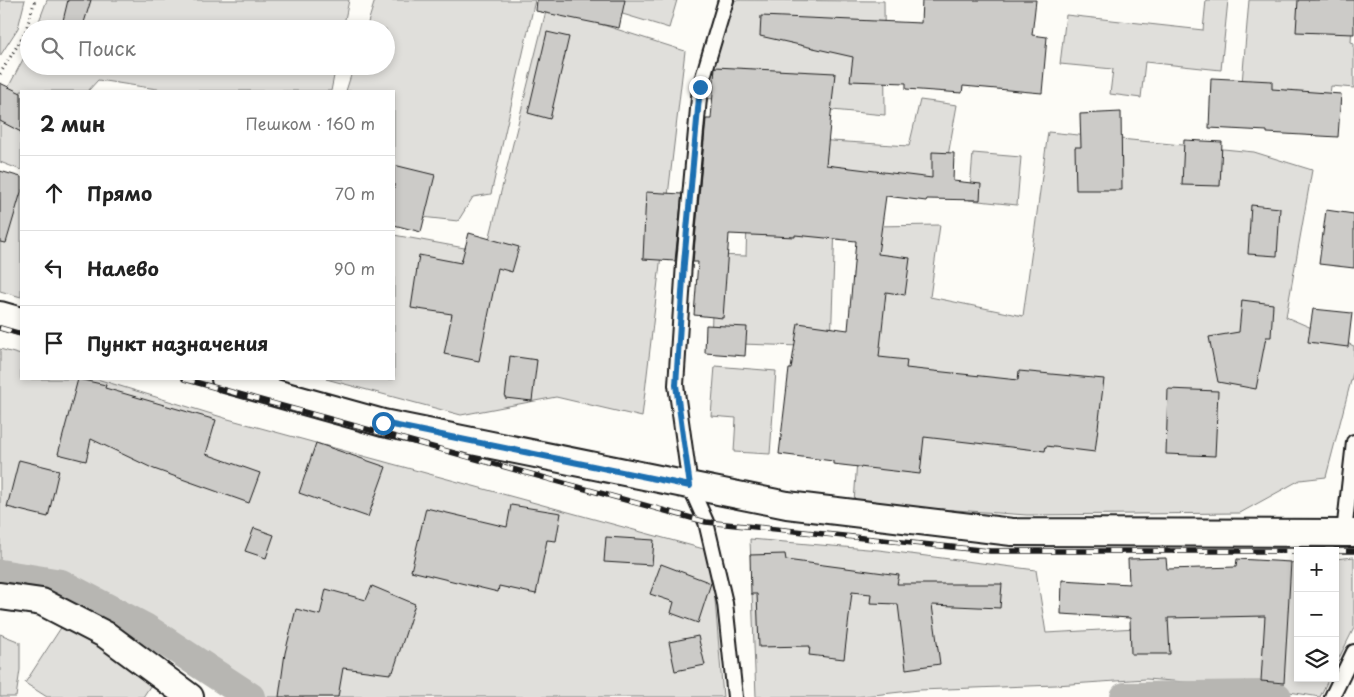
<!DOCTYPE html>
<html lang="ru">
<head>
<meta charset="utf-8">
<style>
  :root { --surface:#fff; --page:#f6f6f6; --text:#222; --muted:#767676; --line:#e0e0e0 }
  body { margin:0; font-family:"Playpen Sans",sans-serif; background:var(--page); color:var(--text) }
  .controls { position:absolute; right:15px; bottom:15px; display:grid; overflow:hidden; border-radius:0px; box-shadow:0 2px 8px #0003 }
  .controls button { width:45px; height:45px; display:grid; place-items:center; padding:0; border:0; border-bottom:1px solid var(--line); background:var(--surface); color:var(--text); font:25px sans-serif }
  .stop { position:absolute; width:15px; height:15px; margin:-11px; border:4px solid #1f6fb2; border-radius:50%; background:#fff }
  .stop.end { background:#1f6fb2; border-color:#fff; box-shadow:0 1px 5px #0008 }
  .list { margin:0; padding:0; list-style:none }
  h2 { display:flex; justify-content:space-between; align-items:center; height:65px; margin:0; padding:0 20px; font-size:21px }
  h2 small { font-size:16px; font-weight:400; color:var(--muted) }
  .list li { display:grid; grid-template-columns:32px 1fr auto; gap:15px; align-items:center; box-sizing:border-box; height:75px; padding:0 20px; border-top:1px solid var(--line) }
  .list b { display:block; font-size:19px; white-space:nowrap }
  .list em { font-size:16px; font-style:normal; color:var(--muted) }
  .icon { flex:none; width:28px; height:28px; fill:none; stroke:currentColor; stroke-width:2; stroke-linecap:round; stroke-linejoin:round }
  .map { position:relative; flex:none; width:1354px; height:697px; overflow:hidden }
  .search { position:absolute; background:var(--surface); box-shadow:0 2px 8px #0003; left:20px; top:20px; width:375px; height:55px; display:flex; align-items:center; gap:12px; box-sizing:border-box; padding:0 18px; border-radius:28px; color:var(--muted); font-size:19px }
  .panel { position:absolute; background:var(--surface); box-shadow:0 2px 8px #0003; left:20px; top:90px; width:375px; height:290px; border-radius:0px }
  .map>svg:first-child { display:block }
  .green { fill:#e0dfdb; stroke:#7e7e7c }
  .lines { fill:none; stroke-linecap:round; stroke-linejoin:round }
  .canal { stroke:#b7b6b2; stroke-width:30 }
  .building { fill:#cccbc8; stroke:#1c1c1c }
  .service-casing { stroke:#1c1c1c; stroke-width:18 }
  .minor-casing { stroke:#1c1c1c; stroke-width:30 }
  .path { stroke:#1c1c1c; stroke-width:3; stroke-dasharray:1 4; stroke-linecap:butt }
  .service { stroke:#fdfcf7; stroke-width:14 }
  .minor { stroke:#fdfcf7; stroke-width:26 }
  .rail-casing { stroke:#1c1c1c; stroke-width:5.5 }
  .rail { stroke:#fdfcf7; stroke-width:4; stroke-dasharray:11; stroke-linecap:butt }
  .route { stroke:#1f6fb2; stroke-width:6 }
</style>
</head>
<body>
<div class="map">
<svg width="1354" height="697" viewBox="0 0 1354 697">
  <rect width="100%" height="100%" fill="#fdfcf7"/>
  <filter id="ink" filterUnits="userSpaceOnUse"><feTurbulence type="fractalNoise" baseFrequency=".02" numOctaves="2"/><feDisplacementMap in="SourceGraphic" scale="10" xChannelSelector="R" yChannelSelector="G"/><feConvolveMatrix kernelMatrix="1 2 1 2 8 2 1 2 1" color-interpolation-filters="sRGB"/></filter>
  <g filter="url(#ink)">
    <path class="green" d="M 0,0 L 25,0 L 18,28 L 0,56 Z
      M 47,0 L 349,0 L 343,29 L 36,29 Z
      M 375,0 L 535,0 L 491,194 L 473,197 L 458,221 L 394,214 L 394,91 L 346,91 L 354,66 L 386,66 L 386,29 L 366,29 Z
      M 576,0 L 677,0 L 669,28 Z
      M 735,0 L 884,1 L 885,115 L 704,98 L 719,44 Z
      M 1206,0 L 1228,0 L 1221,70 L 1145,62 L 1141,98 L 1110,94 L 1113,69 L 1060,64 L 1066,15 L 1203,30 Z
      M 1249,0 L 1314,0 L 1352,25 L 1351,42 L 1354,43 L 1354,88 L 1331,86 L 1329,104 L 1241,95 Z
      M 547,7 L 685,51 L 642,417 L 556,397 L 461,415 L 326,379 L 394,379 L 394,235 L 486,252 Z
      M 29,48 L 29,66 L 336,66 L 331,91 L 170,91 L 98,80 L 88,91 L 21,91 L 21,170 L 0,162 L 0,103 Z
      M 920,100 L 957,105 L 943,184 L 819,174 L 816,140 L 909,146 Z
      M 1048,132 L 1254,152 L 1312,170 L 1286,317 L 1354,346 L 1354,369 L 1326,477 L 1300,480 L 1240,513 L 1027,515 L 854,503 L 873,226 L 940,225 L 930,297 L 1023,316 Z
      M 973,153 L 1021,157 L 1017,205 L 969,200 Z
      M 5,184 L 21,189 L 21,297 L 0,291 L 0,200 Z
      M 747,221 L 835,224 L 831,347 L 711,343 L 714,255 L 746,256 Z
      M 0,349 L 21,355 L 21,379 L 97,379 L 228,419 L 711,551 L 723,697 L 258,697 L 216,673 L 147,621 L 60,576 L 0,567 Z
      M 715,366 L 776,371 L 770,454 L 734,452 L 736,418 L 711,416 Z
      M 750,539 L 879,550 L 1036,570 L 1046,633 L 1137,628 L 1247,567 L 1298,562 L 1298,678 L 1329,678 L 1320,697 L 1265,688 L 1146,679 L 1056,685 L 919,690 L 855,697 L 756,697 Z
      M 1354,557 L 1354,628 L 1335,666 L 1335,559 Z
      M 66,620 L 156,677 L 143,697 L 47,697 L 25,683 Z
      M 0,634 L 20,642 L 20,670 L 16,697 L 0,697 Z"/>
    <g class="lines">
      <path class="canal" d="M 0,574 L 61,584 L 145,628 L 250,697
        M 1125,697 L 1264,695 L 1277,697"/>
    </g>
    <path class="building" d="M 68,0 L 91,0 L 82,29 L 61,29 Z
      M 537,0 L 625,0 L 619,28 L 536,11 Z
      M 922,0 L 1036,0 L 1032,35 L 1047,37 L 1042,93 L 963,86 L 962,93 L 906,89 L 906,83 L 850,81 L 853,57 L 760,36 L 761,16 L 921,23 Z
      M 1298,0 L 1354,0 L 1354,34 L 1296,32 Z
      M 547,32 L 569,37 L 550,119 L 528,113 Z
      M 715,67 L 835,73 L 826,165 L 932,178 L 932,152 L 954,153 L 953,181 L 981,184 L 980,200 L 927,199 L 926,201 L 886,196 L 878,254 L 910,258 L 905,295 L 886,292 L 879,357 L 907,360 L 906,368 L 1018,380 L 1019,371 L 1104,379 L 1095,452 L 1046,446 L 1045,451 L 924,437 L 920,474 L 833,464 L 833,461 L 779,454 L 789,369 L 791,369 L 798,323 L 848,330 L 856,241 L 795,235 L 795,237 L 729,234 L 723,318 L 694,315 L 698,262 L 693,262 L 706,119 L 711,119 Z
      M 1211,78 L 1272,81 L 1272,89 L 1341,94 L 1338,137 L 1267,133 L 1267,131 L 1209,128 Z
      M 0,83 L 21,93 L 21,132 L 0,121 Z
      M 1121,112 L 1122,190 L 1076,190 L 1075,147 L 1081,147 L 1080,114 Z
      M 1184,140 L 1222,142 L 1220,186 L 1182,185 Z
      M 394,165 L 435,175 L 421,232 L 394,225 Z
      M 0,171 L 21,177 L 21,192 L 6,243 L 0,242 Z
      M 646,192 L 682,194 L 675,261 L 643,259 Z
      M 1251,205 L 1280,208 L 1277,256 L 1248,254 Z
      M 1326,210 L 1354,214 L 1354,268 L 1319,264 Z
      M 469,233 L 519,247 L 512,272 L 498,268 L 479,361 L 444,354 L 452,314 L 411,308 L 419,255 L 461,263 Z
      M 1242,300 L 1273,304 L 1271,337 L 1266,337 L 1256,389 L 1218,382 L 1209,337 L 1239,332 Z
      M 1313,309 L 1352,313 L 1348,347 L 1308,342 Z
      M 706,325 L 747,327 L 745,356 L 705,353 Z
      M 510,356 L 537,360 L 532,401 L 505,398 Z
      M 78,379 L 106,385 L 105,388 L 216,420 L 206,454 L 260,473 L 249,503 L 154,469 L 91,439 L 86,461 L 58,454 Z
      M 1168,389 L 1218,391 L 1215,456 L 1166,454 Z
      M 316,443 L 386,467 L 368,517 L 299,493 Z
      M 19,460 L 59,470 L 48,517 L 7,507 Z
      M 511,505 L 561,513 L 556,541 L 547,540 L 536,594 L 499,586 L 498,592 L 411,571 L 426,508 L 507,527 Z
      M 254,528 L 274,535 L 266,558 L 245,551 Z
      M 606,537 L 654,540 L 652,565 L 604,562 Z
      M 785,554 L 786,560 L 899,575 L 897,584 L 1002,584 L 1000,608 L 932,605 L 940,664 L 906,669 L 898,604 L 870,603 L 871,594 L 852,592 L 844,659 L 809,655 L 810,646 L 759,647 L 757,594 L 751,594 L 750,555 Z
      M 1166,558 L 1167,569 L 1236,567 L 1237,559 L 1291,562 L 1284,683 L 1261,681 L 1265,616 L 1168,618 L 1170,654 L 1131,654 L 1130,618 L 1061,614 L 1062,580 L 1129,584 L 1128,559 Z
      M 661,564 L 711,583 L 698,623 L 671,613 L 674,602 L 650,594 Z
      M 372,586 L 415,604 L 393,672 L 390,672 L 390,674 L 343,668 L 338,697 L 279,697 L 285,653 L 296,609 L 320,615 L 326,589 L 366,600 Z
      M 698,636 L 705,665 L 675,671 L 669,642 Z"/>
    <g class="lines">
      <defs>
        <path id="service" d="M 726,0 L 700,87 L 684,263 L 676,385 L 690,486 L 706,522 L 725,603 L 735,697
          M 1344,533 L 1354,442
          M 1332,697 L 1354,652"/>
        <path id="minor" d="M 0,315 L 21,321
          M 225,379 L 383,423 L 787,505 L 1012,532 L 1354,533
          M 0,596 L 42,602 L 106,635 L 190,697"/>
      </defs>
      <use href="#service" class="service-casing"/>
      <use href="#minor" class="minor-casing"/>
      <path class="path" d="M 0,74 L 25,33 L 35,0"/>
      <use href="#service" class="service"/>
      <use href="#minor" class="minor"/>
      <defs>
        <path id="rail" d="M 0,328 L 21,334
          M 184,379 L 706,522 L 990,551 L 1324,551
          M 1335,551 L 1354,551"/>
      </defs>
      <use href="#rail" class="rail-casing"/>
      <use href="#rail" class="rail"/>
    </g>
  </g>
  <g class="lines" filter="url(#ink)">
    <path class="route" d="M 383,423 L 690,486 L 676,385 L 684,263 L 700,87"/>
  </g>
</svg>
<div class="controls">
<button>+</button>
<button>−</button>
<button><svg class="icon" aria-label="layers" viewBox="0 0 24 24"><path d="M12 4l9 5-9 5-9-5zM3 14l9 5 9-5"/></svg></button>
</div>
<div class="stop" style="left:383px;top:423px"></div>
<div class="stop end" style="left:700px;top:87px"></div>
<div class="search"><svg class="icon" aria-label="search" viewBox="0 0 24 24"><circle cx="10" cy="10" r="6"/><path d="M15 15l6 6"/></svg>Поиск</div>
<section class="panel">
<h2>2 мин<small>Пешком · 160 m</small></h2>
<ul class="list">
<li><svg class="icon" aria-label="ahead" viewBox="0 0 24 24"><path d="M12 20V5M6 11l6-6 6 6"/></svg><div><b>Прямо</b></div><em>70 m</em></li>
<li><svg class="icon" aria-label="left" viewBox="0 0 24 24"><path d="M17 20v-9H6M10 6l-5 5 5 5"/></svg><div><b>Налево</b></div><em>90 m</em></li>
<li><svg class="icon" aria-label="arrive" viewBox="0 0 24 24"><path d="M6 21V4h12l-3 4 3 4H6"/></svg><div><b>Пункт назначения</b></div></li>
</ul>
</section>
</div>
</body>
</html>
